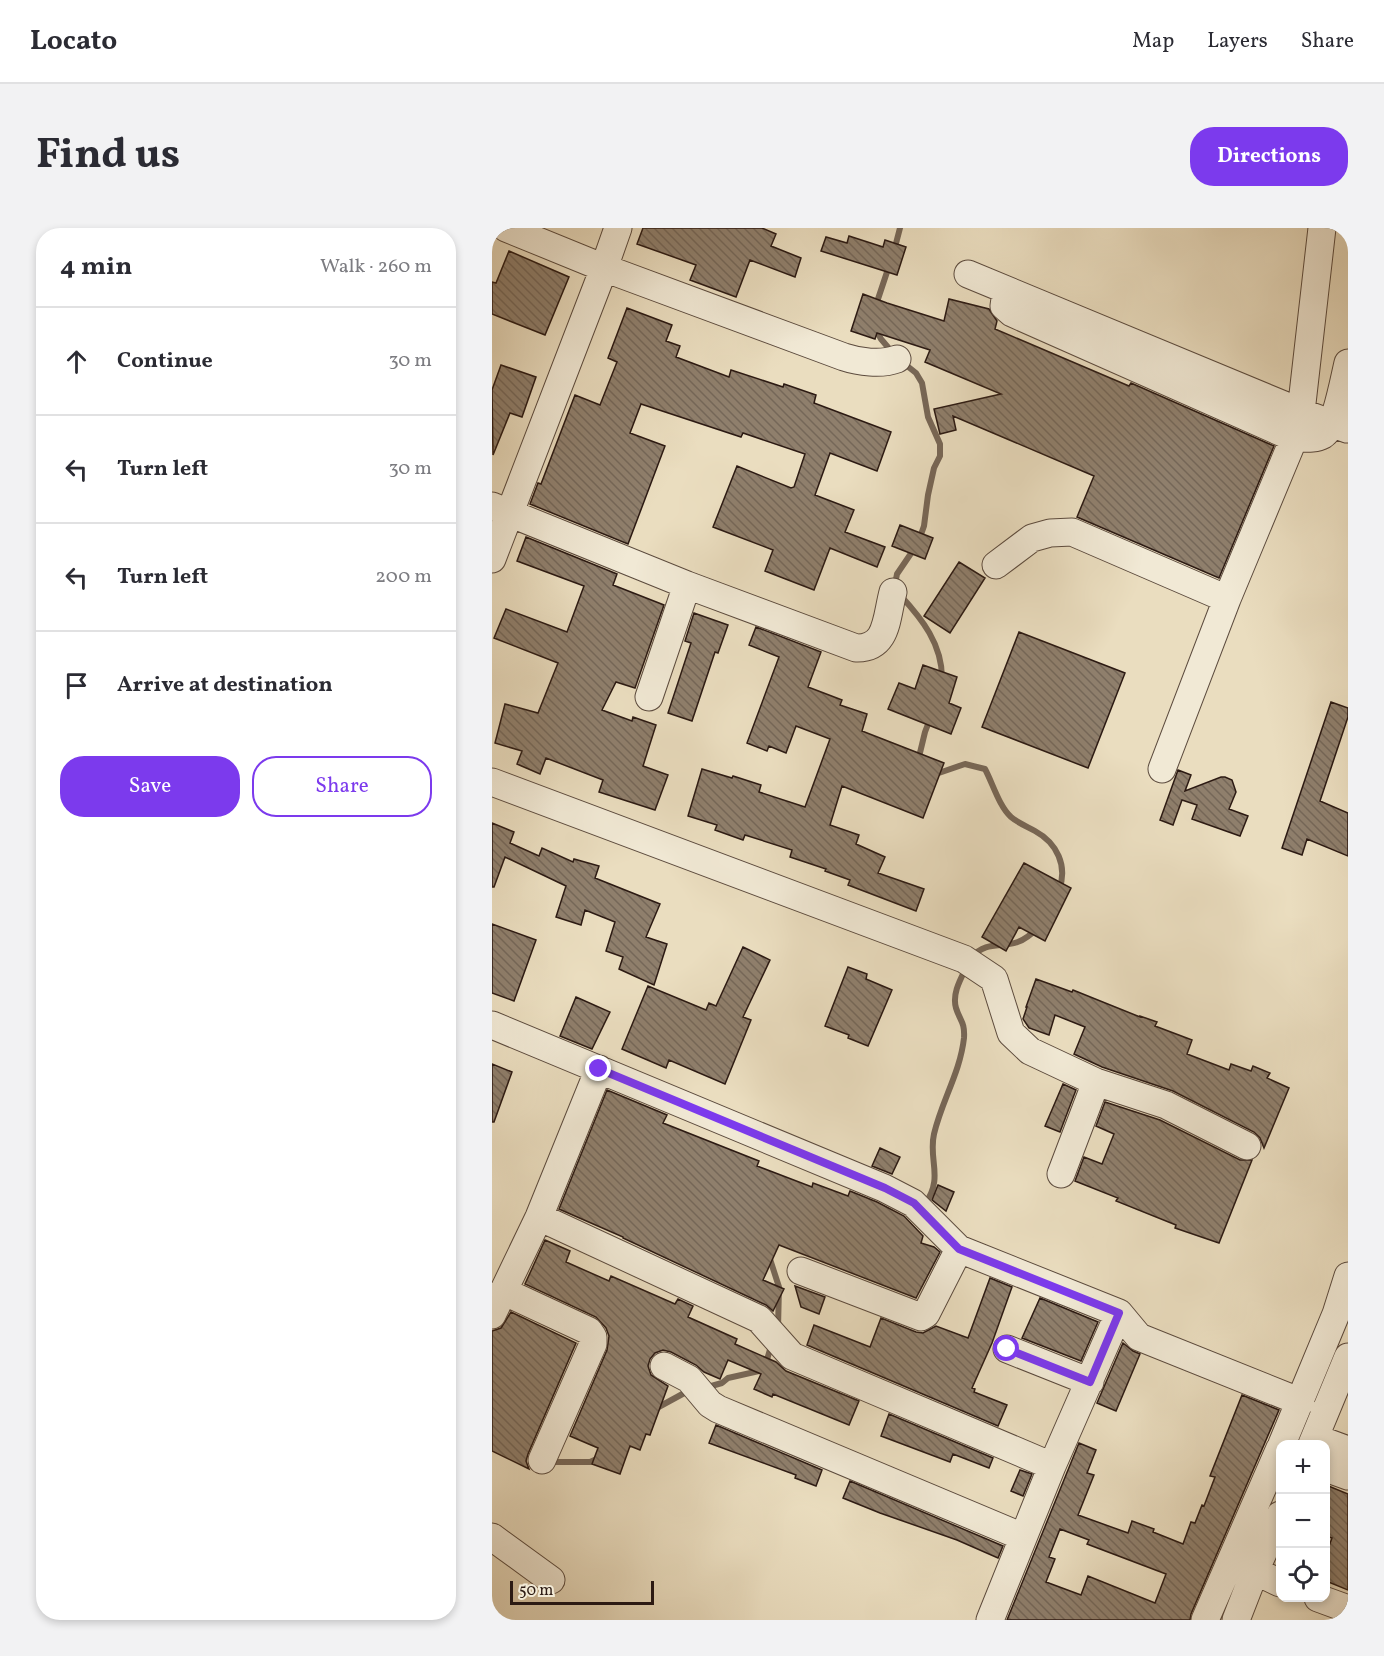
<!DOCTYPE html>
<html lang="en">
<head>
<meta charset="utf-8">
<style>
  :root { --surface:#fff; --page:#f2f2f3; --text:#2b2b33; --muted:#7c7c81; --line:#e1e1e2; --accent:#7c3aed }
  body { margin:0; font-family:Vollkorn,serif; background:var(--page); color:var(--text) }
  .controls { position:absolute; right:18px; bottom:18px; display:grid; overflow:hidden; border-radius:12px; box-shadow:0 3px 9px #0003 }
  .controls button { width:54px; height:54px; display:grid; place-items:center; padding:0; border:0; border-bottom:2px solid var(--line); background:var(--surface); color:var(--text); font:30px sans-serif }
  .scale { position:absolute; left:18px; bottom:15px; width:144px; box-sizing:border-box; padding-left:6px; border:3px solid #2c1a13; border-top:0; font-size:16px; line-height:21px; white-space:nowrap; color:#2c1a13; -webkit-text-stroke:4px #f1e9d5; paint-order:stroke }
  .stop { position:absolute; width:18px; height:18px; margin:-14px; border:4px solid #7c3aed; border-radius:50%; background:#fff }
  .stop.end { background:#7c3aed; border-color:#fff; box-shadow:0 2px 6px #0008 }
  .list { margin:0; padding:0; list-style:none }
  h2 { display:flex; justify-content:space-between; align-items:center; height:78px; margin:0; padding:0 24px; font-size:26px }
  h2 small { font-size:20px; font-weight:400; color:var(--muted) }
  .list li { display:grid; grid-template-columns:39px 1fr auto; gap:18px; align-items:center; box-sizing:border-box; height:108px; padding:0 24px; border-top:2px solid var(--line) }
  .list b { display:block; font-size:22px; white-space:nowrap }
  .list em { font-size:20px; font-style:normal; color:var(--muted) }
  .actions { display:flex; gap:12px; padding:18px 24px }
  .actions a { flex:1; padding:14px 0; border:2px solid var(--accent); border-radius:24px; text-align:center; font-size:21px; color:var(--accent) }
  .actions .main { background:var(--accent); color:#fff }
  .icon { flex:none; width:33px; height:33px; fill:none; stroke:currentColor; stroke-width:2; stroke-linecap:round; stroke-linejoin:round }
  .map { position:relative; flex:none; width:856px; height:1392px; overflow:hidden; border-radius:24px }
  header { display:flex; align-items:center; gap:36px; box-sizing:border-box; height:84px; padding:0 30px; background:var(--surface); border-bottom:2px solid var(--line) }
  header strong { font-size:28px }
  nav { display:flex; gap:33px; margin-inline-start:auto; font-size:21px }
  .intro { display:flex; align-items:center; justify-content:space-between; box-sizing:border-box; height:144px; padding:0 36px }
  h1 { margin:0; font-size:42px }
  .button { padding:15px 27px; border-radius:24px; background:var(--accent); color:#fff; font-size:21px; font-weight:700 }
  main { display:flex; gap:36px; padding:0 36px }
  aside { flex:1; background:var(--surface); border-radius:24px; box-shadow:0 3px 9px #0003 }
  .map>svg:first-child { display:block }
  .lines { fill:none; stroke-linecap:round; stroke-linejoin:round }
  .stream { stroke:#776757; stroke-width:6 }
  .building { fill:url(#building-back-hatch); stroke:#2c1a13; stroke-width:1.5; fill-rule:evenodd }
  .minor-casing { stroke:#5c4b3e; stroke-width:29 }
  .minor { stroke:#f1e9d5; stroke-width:27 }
  .route { stroke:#7c3aed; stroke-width:8 }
</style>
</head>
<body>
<header>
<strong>Locato</strong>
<nav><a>Map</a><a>Layers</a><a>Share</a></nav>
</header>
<div class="intro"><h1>Find us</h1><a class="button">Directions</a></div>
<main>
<aside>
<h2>4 min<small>Walk · 260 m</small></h2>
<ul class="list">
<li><svg class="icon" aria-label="ahead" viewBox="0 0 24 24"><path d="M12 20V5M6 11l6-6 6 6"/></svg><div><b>Continue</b></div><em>30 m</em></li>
<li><svg class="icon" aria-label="left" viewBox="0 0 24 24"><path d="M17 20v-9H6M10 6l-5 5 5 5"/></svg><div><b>Turn left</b></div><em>30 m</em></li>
<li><svg class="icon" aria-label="left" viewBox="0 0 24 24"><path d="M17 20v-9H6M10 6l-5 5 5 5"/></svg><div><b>Turn left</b></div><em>200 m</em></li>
<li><svg class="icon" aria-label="arrive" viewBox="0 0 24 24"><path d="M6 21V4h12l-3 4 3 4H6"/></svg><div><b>Arrive at destination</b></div></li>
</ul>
<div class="actions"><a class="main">Save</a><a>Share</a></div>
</aside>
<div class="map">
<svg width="856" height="1392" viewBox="0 0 856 1392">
  <defs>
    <pattern id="building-back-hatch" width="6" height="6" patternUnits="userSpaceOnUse" patternTransform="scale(1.5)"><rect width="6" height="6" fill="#8f7f6c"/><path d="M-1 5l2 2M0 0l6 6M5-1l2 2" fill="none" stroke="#756758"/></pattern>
  </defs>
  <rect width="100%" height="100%" fill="#eaddbf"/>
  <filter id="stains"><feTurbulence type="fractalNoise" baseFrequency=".00333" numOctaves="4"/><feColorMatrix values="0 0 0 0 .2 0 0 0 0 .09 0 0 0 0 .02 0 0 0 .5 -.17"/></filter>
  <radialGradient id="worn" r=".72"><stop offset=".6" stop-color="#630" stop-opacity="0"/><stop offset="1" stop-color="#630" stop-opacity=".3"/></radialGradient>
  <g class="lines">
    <path class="stream" d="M 402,23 L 408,0
      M 384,77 L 397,38
      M 382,98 L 389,111 L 400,124
      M 409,133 L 424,145 L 430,155 L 436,189 L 448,216 L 448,228 L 442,240 L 436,267 L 432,298 L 427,312
      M 403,356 L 405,346 L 422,321
      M 409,368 C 430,391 450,416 450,450
      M 426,533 L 433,504 L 438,491
      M 441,547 L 473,536 L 493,541 C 501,556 507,578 519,589 C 526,595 536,599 543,603 C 565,615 576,638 567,662
      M 480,729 C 499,707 520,728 544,701
      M 433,976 C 452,949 436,932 442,906 C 450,872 468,845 472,810 C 473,794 468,793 464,780 C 460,766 468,752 474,740
      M 277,1028 L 287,1059 L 286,1100
      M 212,1160 L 230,1155 L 236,1150 L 272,1142 L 279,1118
      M 163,1181 L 196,1163
      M 64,1234 L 98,1234 L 107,1230"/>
  </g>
  <path class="building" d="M 151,0 L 270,0 L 284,6 L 279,18 L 309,30 L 303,49 L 258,32 L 244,69 L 198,52 L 204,37 L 145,16 Z
    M 357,8 L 391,19 L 393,12 L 414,19 L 405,47 L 329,23 L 334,9 L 355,15 Z
    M 17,23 L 77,49 L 53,107 L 0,86 L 0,54 L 4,55 Z
    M 371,66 L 395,75 L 452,93 L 457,71 L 497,81 L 505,93 L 503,101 L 637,158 L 639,155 L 782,218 L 727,350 L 585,289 L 602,248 L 461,188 L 464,202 L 448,206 L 442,181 L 509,166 L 433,134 L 438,122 L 385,105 L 383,111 L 359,103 Z
    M 135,80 L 180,97 L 174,113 L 188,118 L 184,129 L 237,149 L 239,142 L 291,159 L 292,156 L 324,167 L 322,175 L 399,204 L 385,243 L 338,225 L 323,267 L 362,282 L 353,304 L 393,319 L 385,339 L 338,320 L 322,362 L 273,343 L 281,322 L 221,299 L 245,238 L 299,260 L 302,259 L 313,226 L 251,205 L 249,209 L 149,176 L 138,205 L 173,218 L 136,316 L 38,276 L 46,255 L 49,256 L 83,167 L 108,177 L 125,134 L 116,130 Z
    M 9,137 L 44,149 L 30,189 L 18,185 L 1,227 L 0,162 Z
    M 408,297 L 441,310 L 433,331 L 400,318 Z
    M 34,309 L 125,346 L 121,357 L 172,377 L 143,460 L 124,454 L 110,482 L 140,493 L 141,489 L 164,497 L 151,538 L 176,547 L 163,582 L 107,564 L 111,552 L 54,530 L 48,546 L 25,536 L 30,523 L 3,515 L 13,476 L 46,485 L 66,435 L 2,410 L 14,381 L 75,404 L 92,358 L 25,333 Z
    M 467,334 L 493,350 L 458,405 L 432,388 Z
    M 202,385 L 236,397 L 226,425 L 223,424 L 200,493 L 176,485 L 199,415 L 193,413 Z
    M 264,399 L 329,424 L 316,459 L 350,472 L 348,477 L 375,486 L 370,503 L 452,535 L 431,590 L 350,558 L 338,597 L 367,607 L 364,616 L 393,629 L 386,645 L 432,661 L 424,683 L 356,657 L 358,652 L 333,643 L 334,641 L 298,629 L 300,622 L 253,607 L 251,612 L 223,602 L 225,597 L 196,588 L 210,541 L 240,550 L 241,548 L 269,557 L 267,564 L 313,579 L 338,511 L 304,498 L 294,525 L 277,518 L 275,523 L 255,515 L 287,429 L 257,417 Z
    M 527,404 L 633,445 L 596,540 L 490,499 Z
    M 431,437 L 465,449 L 457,475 L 469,480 L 459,506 L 396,481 L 407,455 L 423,461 Z
    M 839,474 L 856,480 L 856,489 L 828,573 L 856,585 L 856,628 L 815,611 L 810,627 L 790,620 Z
    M 686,542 L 699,547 L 693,563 L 729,549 L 733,549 L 740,552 L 744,564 L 737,581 L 756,588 L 748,608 L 700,591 L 705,577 L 690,572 L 681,597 L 668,592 Z
    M 0,595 L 22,604 L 18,615 L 47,628 L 50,620 L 81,634 L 82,631 L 107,638 L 103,650 L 168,676 L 154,709 L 175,716 L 162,757 L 127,741 L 131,729 L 114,723 L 123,694 L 93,682 L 89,697 L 64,689 L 74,658 L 13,629 L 2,659 L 0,659 Z
    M 532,635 L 579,660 L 553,713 L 527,699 L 514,723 L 490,709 Z
    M 0,696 L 44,712 L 22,773 L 0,765 Z
    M 251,719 L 278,732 L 251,789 L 259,792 L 233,856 L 177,832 L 174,840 L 130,821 L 156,758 L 214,782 L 217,775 L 224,778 Z
    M 356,739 L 375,746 L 374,751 L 400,762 L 376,818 L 356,810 L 357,807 L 333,798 Z
    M 544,751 L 580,764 L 581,762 L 648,789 L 648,788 L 665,794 L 663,798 L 700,812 L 695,826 L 737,842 L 739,836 L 759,843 L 761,838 L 778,845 L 775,850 L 797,860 L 772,920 L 768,910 L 762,904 L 681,863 L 610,839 L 582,826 L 593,799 L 563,787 L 557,807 L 537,800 L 531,791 L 535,779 L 534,779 Z
    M 84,769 L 118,784 L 100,821 L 68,808 Z
    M 0,836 L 20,844 L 2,894 L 0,894 Z
    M 571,856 L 584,862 L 568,904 L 553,898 Z
    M 115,862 L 175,887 L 171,895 L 267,933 L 265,938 L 320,959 L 321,955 L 356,968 L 358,963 L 385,974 L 412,988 L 431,1008 L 429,1015 L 442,1019 L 448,1024 L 424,1070 L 287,1017 L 271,1052 L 292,1061 L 281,1083 L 274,1077 L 131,1010 L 131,1009 L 67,981 Z
    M 613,874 L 668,892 L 748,932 L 760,932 L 727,1015 L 683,1000 L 684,997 L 624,973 L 626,970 L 583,953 L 592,929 L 610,936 L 622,906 L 604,898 Z
    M 388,920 L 408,929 L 400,946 L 380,938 Z
    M 446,957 L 462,964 L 454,983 L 440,972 Z
    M 53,1012 L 78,1023 L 74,1034 L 117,1053 L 119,1048 L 183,1076 L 186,1071 L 201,1078 L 196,1089 L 245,1111 L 243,1116 L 284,1134 L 294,1143 L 367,1173 L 357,1197 L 281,1166 L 280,1169 L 262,1161 L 269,1146 L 236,1132 L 228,1151 L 212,1144 L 204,1137 L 179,1124 L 171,1122 L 163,1125 L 158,1131 L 156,1138 L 159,1147 L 176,1158 L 158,1207 L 154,1206 L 148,1222 L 138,1218 L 128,1246 L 100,1236 L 106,1220 L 78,1208 L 115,1122 L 117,1108 L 114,1100 L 104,1089 L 33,1056 Z
    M 498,1050 L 520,1059 L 500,1115 L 480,1160 L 483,1161 L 482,1164 L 515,1177 L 506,1198 L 315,1117 L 322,1097 L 378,1119 L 389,1090 L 424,1104 L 431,1105 L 444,1098 L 476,1110 Z
    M 303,1058 L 333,1069 L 327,1086 L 309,1079 Z
    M 548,1070 L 606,1094 L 589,1133 L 530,1110 Z
    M 19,1084 L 84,1115 L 36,1226 L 34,1233 L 37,1241 L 0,1223 L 0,1103 L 9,1100 Z
    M 631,1115 L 641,1123 L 648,1126 L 624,1183 L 605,1175 Z
    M 750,1167 L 787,1182 L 699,1386 L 698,1392 L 515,1392 L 587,1215 L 604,1222 L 595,1245 L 602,1247 L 586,1287 L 636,1305 L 640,1293 L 662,1301 L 661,1304 L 691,1316 L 699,1294 L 703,1295 L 710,1277 L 712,1278 L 723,1249 L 718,1248 ZM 568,1301 L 597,1312 L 595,1316 L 674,1346 L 663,1375 L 596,1348 L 589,1367 L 554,1354 L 563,1331 L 557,1329 Z
    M 397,1186 L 501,1230 L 497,1240 L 461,1226 L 458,1234 L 389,1208 Z
    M 224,1197 L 330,1242 L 324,1258 L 303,1250 L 304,1247 L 217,1215 Z
    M 528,1242 L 540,1246 L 531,1268 L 519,1263 Z
    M 358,1253 L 511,1318 L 506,1330 L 465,1312 L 388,1285 L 351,1270 Z
    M 834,1257 L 856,1266 L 856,1362 L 834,1353 L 834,1326 L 840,1310 L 834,1308 Z"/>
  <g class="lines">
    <defs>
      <path id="minor" d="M 14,0 L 112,40 L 352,129 C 367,134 389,137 405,131
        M 476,46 L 816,187 L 855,201
        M 514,63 L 512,78 L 520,85 L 802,210 C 812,210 822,212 831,207 C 844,199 852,151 856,135
        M 809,184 L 830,0
        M 0,278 L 195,357 L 364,420 C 396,421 394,390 401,364
        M 0,331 L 112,40 L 126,0
        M 504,337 L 540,310 L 558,305 L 580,304 L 735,371
        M 157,469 L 195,357
        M 670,541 L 735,371 L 802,210
        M 0,554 L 472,731 L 502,751 L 519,805 L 538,823 L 604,854 L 674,877 L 755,918
        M 0,797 L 392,960 L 421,975 L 467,1021 L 627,1085 L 647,1109 L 809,1174
        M 569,946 L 604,854
        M 47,989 L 267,1091 L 300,1128 L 560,1238
        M 309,1043 L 429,1089 L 434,1086 L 467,1021
        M 11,1063 L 97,1103 L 101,1109 L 101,1116 L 50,1232
        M 0,1087 L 47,989 L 107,841
        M 515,1121 L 598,1154
        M 172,1138 L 197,1151 L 218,1176 L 226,1181 L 531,1309
        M 823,1210 L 856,1222
        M 790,1216 L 844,1086 L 856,1048
        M 820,1216 L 856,1129
        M 834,1240 L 856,1248
        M 0,1309 L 59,1352
        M 763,1343 L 788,1355
        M 826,1370 L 856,1381
        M 498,1392 L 560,1238 L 627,1085
        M 713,1392 L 788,1220
        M 744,1392 L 763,1343 L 788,1287"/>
    </defs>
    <use href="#minor" class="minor-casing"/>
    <use href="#minor" class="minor"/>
  </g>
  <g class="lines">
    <path class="route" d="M 107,841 L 393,960 L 422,975 L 467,1021 L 627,1085 L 598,1154 L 515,1121"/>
  </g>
  <rect width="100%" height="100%" filter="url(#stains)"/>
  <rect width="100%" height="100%" fill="url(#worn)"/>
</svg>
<div class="controls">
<button>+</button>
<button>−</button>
<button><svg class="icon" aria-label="locate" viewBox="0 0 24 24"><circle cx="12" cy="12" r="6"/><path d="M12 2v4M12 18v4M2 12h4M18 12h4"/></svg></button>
</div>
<div class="scale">50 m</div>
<div class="stop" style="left:515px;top:1121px"></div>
<div class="stop end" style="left:107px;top:841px"></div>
</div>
</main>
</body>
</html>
